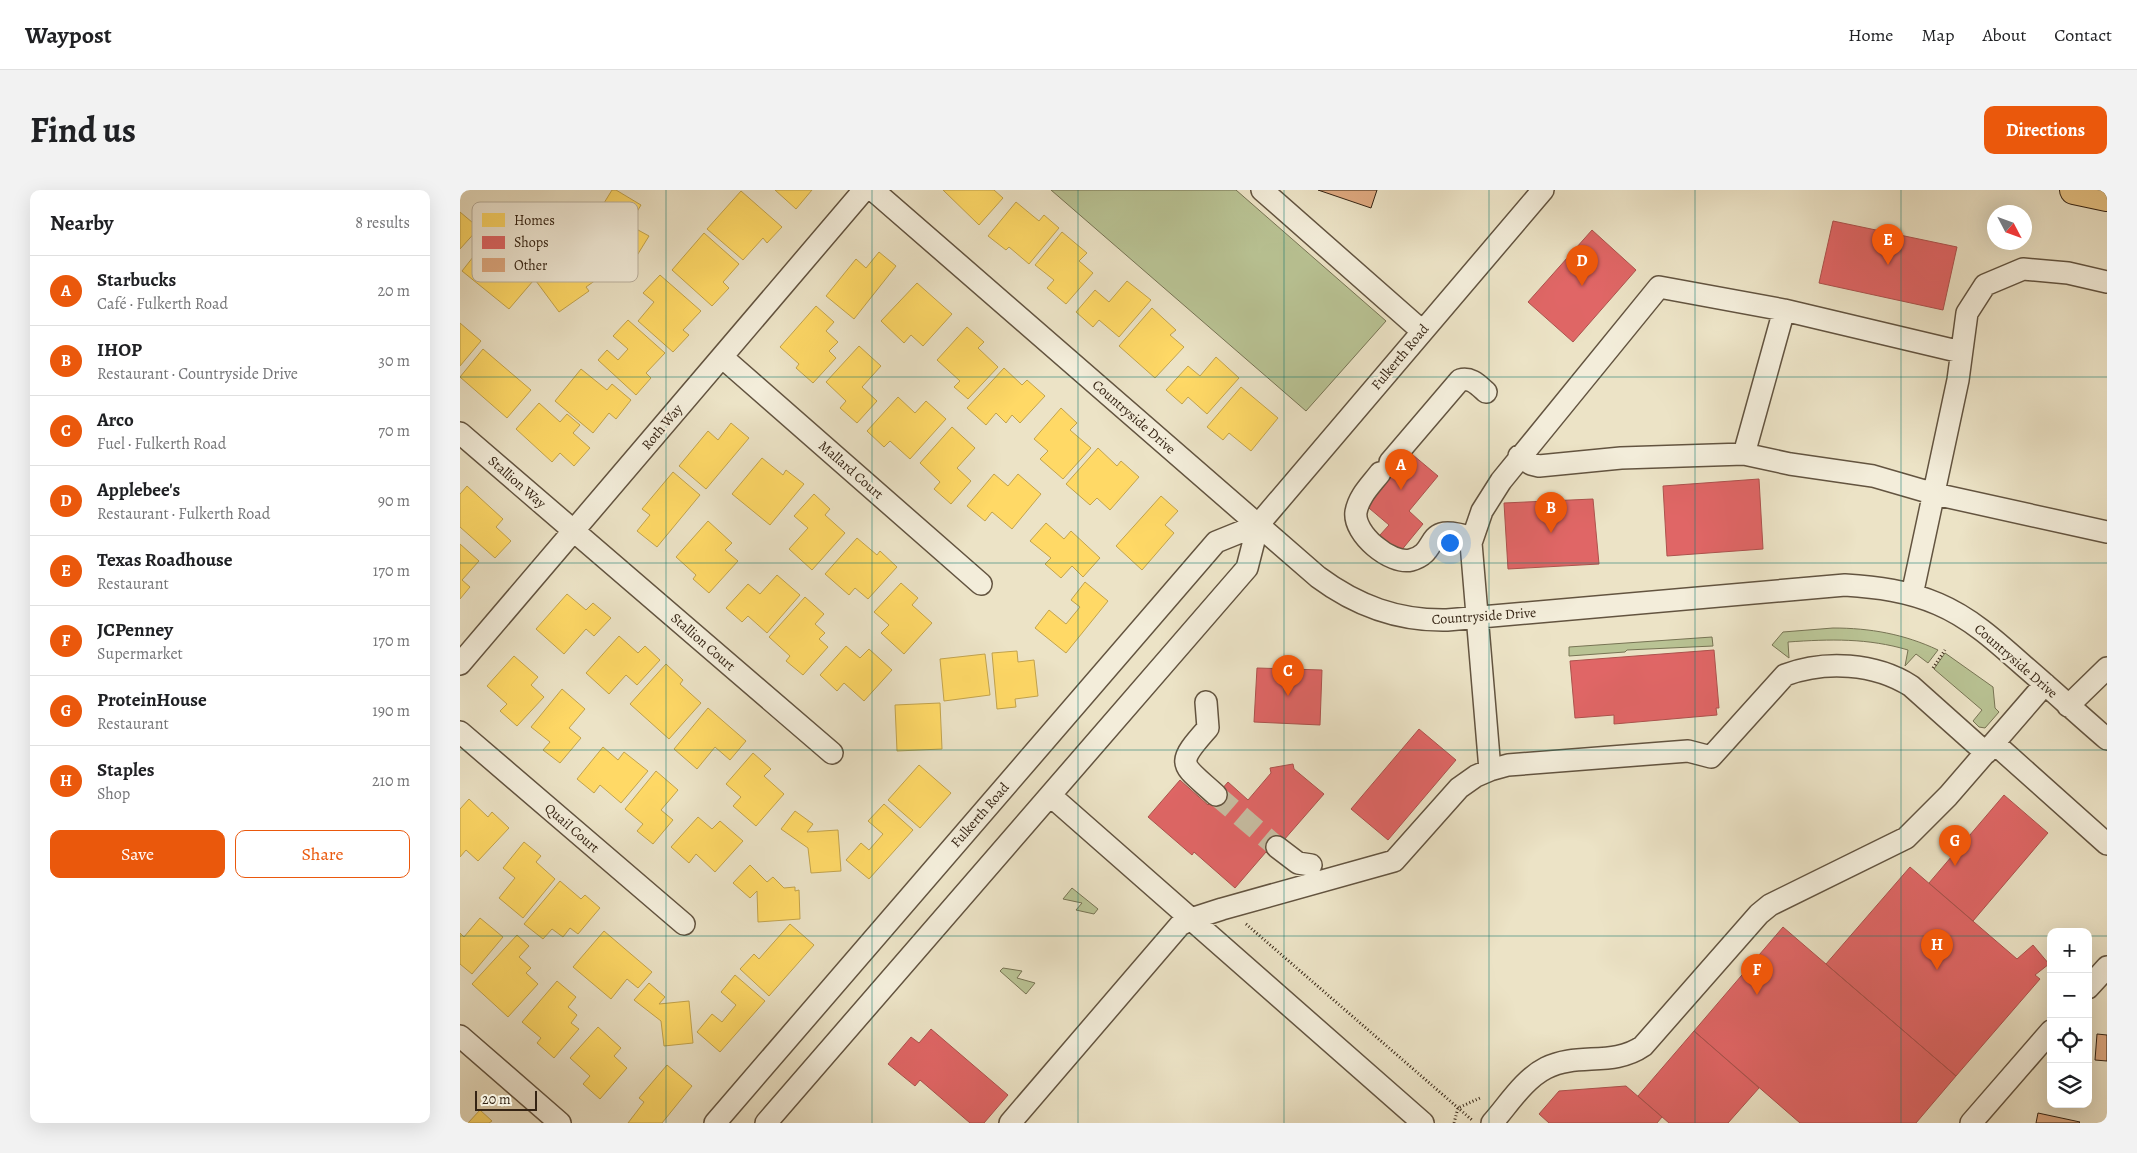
<!DOCTYPE html>
<html lang="en">
<head>
<meta charset="utf-8">
<style>
  :root { --surface:#fff; --page:#f2f2f2; --text:#202124; --muted:#757577; --line:#e0e0e0; --accent:#ea580c }
  body { margin:0; font-family:Alegreya,serif; background:var(--page); color:var(--text) }
  .controls { position:absolute; right:15px; bottom:15px; display:grid; overflow:hidden; border-radius:10px; box-shadow:0 5px 20px #0002 }
  .controls button { width:45px; height:45px; display:grid; place-items:center; padding:0; border:0; border-bottom:1px solid var(--line); background:var(--surface); color:var(--text); font:25px sans-serif }
  .compass { position:absolute; left:1527px; top:15px; width:45px; height:45px; border-radius:50%; background:var(--surface); box-shadow:0 5px 20px #0002; rotate:131deg }
  .scale { position:absolute; left:15px; bottom:12px; width:62px; box-sizing:border-box; padding-left:5px; border:2px solid #352414; border-top:0; font-size:14px; line-height:18px; white-space:nowrap; color:#352414; -webkit-text-stroke:4px #f3edda; paint-order:stroke }
  .you { position:absolute; left:989px; top:352px; width:18px; height:18px; margin:-12px; border:4px solid #fff; border-radius:50%; background:#1a73e8; box-shadow:0 0 0 8px #1a73e833 }
  .badge { display:grid; place-items:center; width:32px; height:32px; border-radius:50%; background:var(--accent); color:#fff; font-size:16px; font-weight:700 }
  .pin { position:absolute; translate:-50% -41px; filter:drop-shadow(0 1px 2px #0008) }
  .pin::after { content:''; position:absolute; top:26px; width:18px; height:15px; background:inherit; clip-path:polygon(0 0,100% 0,50% 100%) }
  .list { margin:0; padding:0; list-style:none }
  h2 { display:flex; justify-content:space-between; align-items:center; height:65px; margin:0; padding:0 20px; font-size:21px }
  h2 small { font-size:16px; font-weight:400; color:var(--muted) }
  .list li { display:grid; grid-template-columns:32px 1fr auto; gap:15px; align-items:center; box-sizing:border-box; height:70px; padding:0 20px; border-top:1px solid var(--line) }
  .list b { display:block; font-size:19px; white-space:nowrap }
  .list p { margin:0; font-size:16px; white-space:nowrap; color:var(--muted) }
  .list em { font-size:16px; font-style:normal; color:var(--muted) }
  .actions { display:flex; gap:10px; padding:15px 20px }
  .actions a { flex:1; padding:11px 0; border:1px solid var(--accent); border-radius:10px; text-align:center; font-size:18px; color:var(--accent) }
  .actions .main { background:var(--accent); color:#fff }
  .icon { flex:none; width:28px; height:28px; fill:none; stroke:currentColor; stroke-width:2; stroke-linecap:round; stroke-linejoin:round }
  .map { position:relative; flex:none; width:1647px; height:933px; overflow:hidden; border-radius:10px }
  header { display:flex; align-items:center; gap:30px; box-sizing:border-box; height:70px; padding:0 25px; background:var(--surface); border-bottom:1px solid var(--line) }
  header strong { font-size:24px }
  nav { display:flex; gap:28px; margin-inline-start:auto; font-size:18px }
  .intro { display:flex; align-items:center; justify-content:space-between; box-sizing:border-box; height:120px; padding:0 30px }
  h1 { margin:0; font-size:35px }
  .button { padding:12px 22px; border-radius:10px; background:var(--accent); color:#fff; font-size:18px; font-weight:700 }
  main { display:flex; gap:30px; padding:0 30px }
  aside { flex:1; background:var(--surface); border-radius:10px; box-shadow:0 5px 20px #0002 }
  .map>svg:first-child { display:block }
  .green { fill:#b9c394; stroke:#777454 }
  .homes { fill:#ffd966; stroke:#c2a34d }
  .shops { fill:#e06666; stroke:#ad524d }
  .building { fill:#e0aa81; stroke:#352414 }
  .lines { fill:none; stroke-linecap:round; stroke-linejoin:round }
  .minor-tunnel { stroke:#c7bda2; stroke-width:21; stroke-dasharray:21 11; stroke-linecap:butt }
  .minor-casing { stroke:#635440; stroke-width:24 }
  .highway-casing { stroke:#352414; stroke-width:30 }
  .path { stroke:#352414; stroke-width:3; stroke-dasharray:1 2.5; stroke-linecap:butt }
  .minor { stroke:#f3edda; stroke-width:21 }
  .highway { stroke:#e6c283; stroke-width:28 }
  .grid { fill:none; stroke:#0f766e; stroke-width:1; stroke-opacity:0.55 }
  .labels { text-anchor:middle; dominant-baseline:central; stroke-width:5; stroke-linejoin:round; paint-order:stroke }
  .street-label { font-size:14px; fill:#352414; stroke:#f3edda }
  .key { fill:#f3edda; stroke:#bab19f; stroke-width:1 }
  .key-label { font-size:14px; fill:#352414 }
</style>
</head>
<body>
<header>
<strong>Waypost</strong>
<nav><a>Home</a><a>Map</a><a>About</a><a>Contact</a></nav>
</header>
<div class="intro"><h1>Find us</h1><a class="button">Directions</a></div>
<main>
<aside>
<h2>Nearby<small>8 results</small></h2>
<ul class="list">
<li><span class="badge">A</span><div><b>Starbucks</b><p>Café · Fulkerth Road</p></div><em>20 m</em></li>
<li><span class="badge">B</span><div><b>IHOP</b><p>Restaurant · Countryside Drive</p></div><em>30 m</em></li>
<li><span class="badge">C</span><div><b>Arco</b><p>Fuel · Fulkerth Road</p></div><em>70 m</em></li>
<li><span class="badge">D</span><div><b>Applebee's</b><p>Restaurant · Fulkerth Road</p></div><em>90 m</em></li>
<li><span class="badge">E</span><div><b>Texas Roadhouse</b><p>Restaurant</p></div><em>170 m</em></li>
<li><span class="badge">F</span><div><b>JCPenney</b><p>Supermarket</p></div><em>170 m</em></li>
<li><span class="badge">G</span><div><b>ProteinHouse</b><p>Restaurant</p></div><em>190 m</em></li>
<li><span class="badge">H</span><div><b>Staples</b><p>Shop</p></div><em>210 m</em></li>
</ul>
<div class="actions"><a class="main">Save</a><a>Share</a></div>
</aside>
<div class="map">
<svg width="1647" height="933" viewBox="0 0 1647 933">
  <rect width="100%" height="100%" fill="#ece3c6"/>
  <filter id="stains"><feTurbulence type="fractalNoise" baseFrequency=".004" numOctaves="4"/><feColorMatrix values="0 0 0 0 .2 0 0 0 0 .09 0 0 0 0 .02 0 0 0 .5 -.17"/></filter>
  <radialGradient id="worn" r=".72"><stop offset=".6" stop-color="#630" stop-opacity="0"/><stop offset="1" stop-color="#630" stop-opacity=".3"/></radialGradient>
  <path class="green" d="M 591,0 L 776,0 L 926,131 L 846,221 Z
    M 1373,438 C 1410,438 1444,444 1478,460 L 1468,473 L 1456,464 L 1445,476 L 1448,460 C 1408,448 1370,449 1328,452 L 1329,468 L 1312,455 L 1323,442 Z
    M 1252,447 L 1253,456 L 1167,460 L 1165,462 L 1109,466 L 1109,457 Z
    M 1485,463 L 1533,497 L 1535,518 L 1539,522 L 1525,538 L 1519,537 L 1513,531 L 1522,520 L 1474,479 Z
    M 612,698 L 638,719 L 634,724 L 616,720 L 622,713 L 603,709 Z
    M 543,778 L 562,781 L 557,788 L 575,793 L 566,804 L 540,781 Z"/>
  <path class="homes" d="M 152,0 L 156,0 L 181,15 L 169,35 L 189,46 L 173,72 L 125,44 Z
    M 315,0 L 352,0 L 336,19 Z
    M 483,0 L 534,0 L 543,8 L 519,35 Z
    M 281,1 L 322,37 L 307,53 L 303,48 L 283,70 L 247,39 Z
    M 556,12 L 579,31 L 584,25 L 599,38 L 569,74 L 549,57 L 546,60 L 528,46 Z
    M 0,22 L 19,38 L 0,59 Z
    M 602,42 L 627,63 L 619,71 L 633,83 L 606,114 L 587,98 L 594,90 L 575,75 Z
    M 244,43 L 279,74 L 263,92 L 269,98 L 252,116 L 212,80 Z
    M 117,49 L 143,85 L 126,97 L 129,101 L 99,122 L 76,91 L 104,71 L 98,63 Z
    M 25,52 L 73,91 L 49,119 L 2,81 Z
    M 419,62 L 436,76 L 394,129 L 366,106 L 396,69 L 406,78 Z
    M 200,85 L 241,121 L 223,140 L 229,145 L 213,162 L 178,131 L 194,112 L 183,103 Z
    M 667,91 L 691,110 L 659,147 L 639,130 L 633,137 L 616,122 L 635,100 L 649,112 Z
    M 457,93 L 492,124 L 463,156 L 451,145 L 444,153 L 421,131 Z
    M 356,116 L 374,132 L 366,141 L 378,152 L 369,161 L 376,168 L 353,193 L 336,178 L 339,174 L 320,157 Z
    M 692,118 L 716,140 L 710,145 L 724,157 L 695,188 L 659,156 Z
    M 168,130 L 205,163 L 186,183 L 191,188 L 176,205 L 138,170 L 147,160 L 158,170 L 168,159 L 153,146 Z
    M 0,133 L 21,151 L 0,176 Z
    M 507,137 L 524,152 L 518,158 L 538,177 L 508,209 L 494,197 L 500,191 L 477,170 Z
    M 399,156 L 421,176 L 402,197 L 417,211 L 397,233 L 380,218 L 386,211 L 366,192 Z
    M 23,159 L 71,200 L 47,228 L 0,187 Z
    M 756,167 L 779,188 L 747,224 L 728,207 L 722,214 L 706,200 L 728,176 L 740,186 Z
    M 544,178 L 562,195 L 567,190 L 585,206 L 560,233 L 552,225 L 546,233 L 536,223 L 526,235 L 507,218 Z
    M 121,179 L 147,200 L 152,194 L 171,210 L 156,229 L 149,223 L 133,243 L 95,211 Z
    M 781,197 L 818,228 L 791,261 L 769,243 L 763,250 L 747,237 Z
    M 438,207 L 455,223 L 466,211 L 486,229 L 450,269 L 430,251 L 424,257 L 407,241 Z
    M 79,213 L 100,232 L 107,224 L 120,235 L 113,243 L 130,258 L 114,276 L 100,263 L 92,272 L 56,239 Z
    M 601,218 L 617,233 L 610,240 L 631,258 L 603,289 L 580,269 L 588,261 L 574,249 Z
    M 271,233 L 289,248 L 246,299 L 219,276 L 248,241 L 258,250 Z
    M 492,237 L 515,258 L 497,278 L 511,291 L 491,314 L 474,299 L 480,292 L 460,273 Z
    M 638,258 L 657,276 L 661,271 L 679,287 L 650,320 L 637,308 L 630,315 L 606,294 Z
    M 302,268 L 323,285 L 326,280 L 344,294 L 310,335 L 272,304 Z
    M 213,282 L 240,305 L 197,357 L 177,341 L 190,325 L 182,319 Z
    M 534,284 L 548,296 L 558,284 L 581,304 L 552,339 L 532,322 L 525,331 L 507,316 Z
    M 7,296 L 43,329 L 36,337 L 51,351 L 35,368 L 0,337 L 0,304 Z
    M 354,304 L 370,319 L 365,325 L 385,343 L 352,380 L 329,359 L 348,338 L 334,326 Z
    M 701,306 L 718,321 L 705,335 L 714,343 L 682,380 L 656,356 Z
    M 248,331 L 272,353 L 265,360 L 278,371 L 249,403 L 233,389 L 236,385 L 216,367 Z
    M 586,333 L 604,349 L 611,341 L 640,368 L 623,387 L 612,376 L 601,388 L 585,374 L 591,368 L 570,351 Z
    M 397,348 L 417,365 L 420,361 L 437,377 L 408,409 L 395,398 L 389,405 L 365,384 Z
    M 0,354 L 19,371 L 2,390 L 10,397 L 0,409 Z
    M 317,385 L 340,405 L 307,443 L 288,426 L 282,432 L 266,418 L 288,394 L 300,404 Z
    M 625,392 L 648,411 L 606,463 L 575,438 L 589,420 L 606,434 L 620,417 L 611,410 Z
    M 441,393 L 458,408 L 452,415 L 472,433 L 444,464 L 421,443 L 429,435 L 414,422 Z
    M 107,404 L 126,420 L 133,413 L 151,428 L 134,446 L 126,439 L 104,464 L 76,439 Z
    M 345,407 L 364,424 L 355,434 L 365,443 L 359,449 L 368,457 L 343,485 L 326,471 L 330,466 L 309,447 Z
    M 159,446 L 178,463 L 185,456 L 200,470 L 177,495 L 166,485 L 149,504 L 126,483 Z
    M 386,456 L 400,468 L 409,459 L 432,480 L 404,511 L 384,493 L 377,501 L 360,485 Z
    M 557,461 L 558,472 L 574,470 L 578,506 L 555,509 L 556,517 L 537,519 L 532,463 Z
    M 525,464 L 530,505 L 484,511 L 480,469 Z
    M 54,466 L 78,487 L 71,495 L 84,507 L 57,536 L 40,521 L 47,514 L 27,496 Z
    M 206,474 L 223,490 L 220,494 L 241,513 L 209,549 L 170,514 Z
    M 102,499 L 125,519 L 109,538 L 121,548 L 100,573 L 83,560 L 90,552 L 71,537 Z
    M 480,513 L 482,559 L 437,561 L 435,515 Z
    M 248,518 L 286,551 L 270,570 L 255,557 L 237,579 L 214,559 Z
    M 143,557 L 158,570 L 164,562 L 188,581 L 161,613 L 140,595 L 134,603 L 117,589 Z
    M 293,563 L 311,579 L 304,586 L 324,604 L 296,636 L 273,616 L 281,607 L 266,594 Z
    M 459,575 L 491,603 L 460,638 L 428,610 Z
    M 196,581 L 218,600 L 201,620 L 213,630 L 193,654 L 177,641 L 183,634 L 165,619 Z
    M 9,609 L 28,627 L 32,622 L 49,638 L 18,671 L 6,660 L 0,667 L 0,619 Z
    M 424,614 L 453,640 L 409,689 L 386,670 L 401,653 L 409,660 L 423,644 L 408,631 Z
    M 335,621 L 353,634 L 347,642 L 378,640 L 381,681 L 351,683 L 348,658 L 321,639 Z
    M 238,627 L 252,639 L 260,631 L 283,651 L 255,682 L 236,664 L 229,673 L 211,657 Z
    M 64,652 L 81,666 L 76,672 L 95,689 L 63,728 L 39,708 L 55,688 L 43,678 Z
    M 290,675 L 307,692 L 313,687 L 324,698 L 335,697 L 335,701 L 339,700 L 340,729 L 298,732 L 297,701 L 290,708 L 273,693 Z
    M 100,691 L 121,709 L 125,705 L 140,718 L 118,744 L 110,738 L 103,747 L 92,739 L 83,749 L 64,734 Z
    M 20,728 L 43,747 L 12,784 L 0,774 L 0,743 L 4,747 Z
    M 330,734 L 354,755 L 309,806 L 280,779 L 294,764 L 299,769 Z
    M 144,741 L 192,782 L 178,798 L 167,789 L 151,809 L 113,777 Z
    M 57,745 L 69,756 L 59,767 L 71,778 L 66,783 L 78,794 L 48,827 L 12,794 Z
    M 275,785 L 305,811 L 260,862 L 237,842 L 252,824 L 262,832 L 276,815 L 261,802 Z
    M 97,791 L 116,807 L 108,817 L 117,825 L 111,833 L 119,839 L 94,868 L 77,853 L 81,848 L 62,832 Z
    M 189,793 L 205,807 L 199,814 L 229,811 L 233,853 L 204,856 L 201,831 L 174,810 Z
    M 138,837 L 161,858 L 154,866 L 167,878 L 140,909 L 123,894 L 130,886 L 110,868 Z
    M 207,875 L 232,896 L 202,933 L 168,933 L 184,912 L 179,908 Z
    M 20,920 L 32,931 L 29,933 L 8,933 Z"/>
  <path class="shops" d="M 1373,31 L 1497,57 L 1483,120 L 1359,93 Z
    M 1132,40 L 1176,80 L 1113,152 L 1068,112 Z
    M 947,260 L 978,286 L 949,321 L 963,334 L 940,362 L 920,345 L 929,335 L 903,313 Z
    M 1299,289 L 1303,359 L 1207,366 L 1203,296 Z
    M 1133,309 L 1139,374 L 1048,379 L 1044,313 Z
    M 1254,460 L 1259,518 L 1256,518 L 1257,525 L 1154,534 L 1154,525 L 1115,528 L 1110,471 Z
    M 797,478 L 862,480 L 860,535 L 794,532 Z
    M 959,539 L 996,570 L 928,650 L 891,619 Z
    M 833,574 L 834,579 L 864,604 L 810,666 L 806,662 L 775,698 L 734,662 L 732,665 L 688,627 L 720,590 L 748,615 L 768,592 L 788,610 L 811,583 L 810,578 Z
    M 1544,605 L 1588,643 L 1513,731 L 1469,693 Z
    M 1450,677 L 1557,769 L 1573,755 L 1589,774 L 1575,785 L 1580,789 L 1496,886 L 1366,774 Z
    M 1323,737 L 1496,886 L 1456,933 L 1340,933 L 1234,841 Z
    M 471,839 L 548,905 L 524,933 L 510,933 L 460,890 L 455,896 L 428,874 L 451,847 L 459,853 Z
    M 1234,841 L 1299,898 L 1268,933 L 1209,933 L 1178,906 Z
    M 1166,896 L 1202,927 L 1197,933 L 1089,933 L 1079,924 L 1099,901 Z"/>
  <path class="building" d="M 858,0 L 917,0 L 911,18 Z
    M 1637,844 L 1647,845 L 1647,871 L 1635,870 Z
    M 1578,923 L 1620,932 L 1619,933 L 1576,933 Z"/>
  <g class="lines">
    <path class="minor-tunnel" d="M 756,605 L 817,657"/>
    <defs>
      <path id="minor" d="M 413,0 L 858,387 C 897,416 938,431 987,430 L 1385,395 C 1417,397 1448,401 1478,414 C 1511,428 1537,452 1564,476 C 1592,500 1619,525 1647,549
        M 802,0 L 962,141
        M 262,167 L 521,394
        M 0,243 L 372,563
        M 1284,264 L 1324,120
        M 1059,266 L 1071,274 L 1079,276 L 1161,268 L 1284,264 L 1330,274 L 1413,286 L 1475,304 L 1647,342
        M 930,272 L 1000,190 C 1011,187 1018,195 1026,202
        M 920,283 C 910,296 899,306 896,322 C 893,344 931,375 951,370 C 982,362 960,331 1012,348
        M 1452,405 L 1498,190 L 1507,123 L 1525,95 L 1563,79 L 1608,83 L 1647,92
        M 0,474 L 404,0
        M 746,512 L 748,538 C 714,576 721,573 756,605
        M 1608,516 L 1647,478
        M 0,542 L 224,734
        M 1534,553 L 1647,654
        M 1030,580 L 1011,353 L 1022,321 L 1041,291 L 1199,97 L 1324,120 L 1501,162
        M 591,606 L 963,933
        M 817,657 L 838,673 L 851,675
        M 1628,798 L 1647,777
        M 0,846 L 100,933
        M 255,933 L 756,352 L 798,335
        M 306,933 L 787,378 L 798,335 L 1083,0
        M 550,933 L 720,735 L 731,729 L 762,719 L 934,671 L 999,598 L 1016,586 L 1030,580 L 1048,575 L 1228,561 L 1251,567 L 1325,485 C 1365,470 1415,473 1451,496 L 1526,563
        M 1032,933 C 1048,915 1064,889 1086,878 C 1117,862 1153,877 1183,856 L 1299,724 L 1310,715 L 1446,648 L 1488,606 L 1585,494
        M 1511,933 L 1591,841"/>
      <path id="highway" d="M 1614,0 L 1647,7"/>
    </defs>
    <use href="#minor" class="minor-casing"/>
    <use href="#highway" class="highway-casing"/>
    <path class="path" d="M 1473,478 L 1485,460
      M 786,734 L 1012,930
      M 994,933 L 998,918 L 1020,908"/>
    <use href="#minor" class="minor"/>
    <use href="#highway" class="highway"/>
  </g>
  <path class="grid" d="M 206,0 L 206,933M 412,0 L 412,933M 618,0 L 618,933M 824,0 L 824,933M 1029,0 L 1029,933M 1235,0 L 1235,933M 1441,0 L 1441,933M 0,187 L 1647,187M 0,373 L 1647,373M 0,560 L 1647,560M 0,746 L 1591,746M 1628,746 L 1647,746"/>
  <g class="labels">
    <g class="street-label">
      <text transform="translate(940 167) rotate(-50)">Fulkerth Road</text>
      <text transform="translate(674 227) rotate(41)">Countryside Drive</text>
      <text transform="translate(202 237) rotate(-50)">Roth Way</text>
      <text transform="translate(391 280) rotate(41)">Mallard Court</text>
      <text transform="translate(57 292) rotate(41)">Stallion Way</text>
      <text transform="translate(1024 426) rotate(-4)">Countryside Drive</text>
      <text transform="translate(243 452) rotate(41)">Stallion Court</text>
      <text transform="translate(1556 471) rotate(41)">Countryside Drive</text>
      <text transform="translate(520 625) rotate(-49)">Fulkerth Road</text>
      <text transform="translate(112 638) rotate(41)">Quail Court</text>
    </g>
  </g>
  <rect x="12" y="12" width="166" height="80" rx="8" class="key"/>
  <rect x="22" y="23" width="23" height="14" fill="#ffd966"/>
  <rect x="22" y="46" width="23" height="13" fill="#e06666"/>
  <rect x="22" y="68" width="23" height="14" fill="#e0aa81"/>
  <g class="key-label">
    <text x="54" y="35">Homes</text>
    <text x="54" y="57">Shops</text>
    <text x="54" y="80">Other</text>
  </g>
  <rect width="100%" height="100%" filter="url(#stains)"/>
  <rect width="100%" height="100%" fill="url(#worn)"/>
</svg>
<div class="controls">
<button>+</button>
<button>−</button>
<button><svg class="icon" aria-label="locate" viewBox="0 0 24 24"><circle cx="12" cy="12" r="6"/><path d="M12 2v4M12 18v4M2 12h4M18 12h4"/></svg></button>
<button><svg class="icon" aria-label="layers" viewBox="0 0 24 24"><path d="M12 4l9 5-9 5-9-5zM3 14l9 5 9-5"/></svg></button>
</div>
<svg class="compass" viewBox="-18 -18 36 36"><path d="M0-13l5 13h-10z" fill="#e53935"/><path d="M0 13l5-13h-10z" fill="#757577"/></svg>
<div class="scale">20 m</div>
<div class="you"></div>
<div class="pin badge" style="left:941px;top:300px">A</div>
<div class="pin badge" style="left:1091px;top:343px">B</div>
<div class="pin badge" style="left:828px;top:506px">C</div>
<div class="pin badge" style="left:1122px;top:96px">D</div>
<div class="pin badge" style="left:1428px;top:75px">E</div>
<div class="pin badge" style="left:1297px;top:805px">F</div>
<div class="pin badge" style="left:1495px;top:676px">G</div>
<div class="pin badge" style="left:1477px;top:780px">H</div>
</div>
</main>
</body>
</html>
